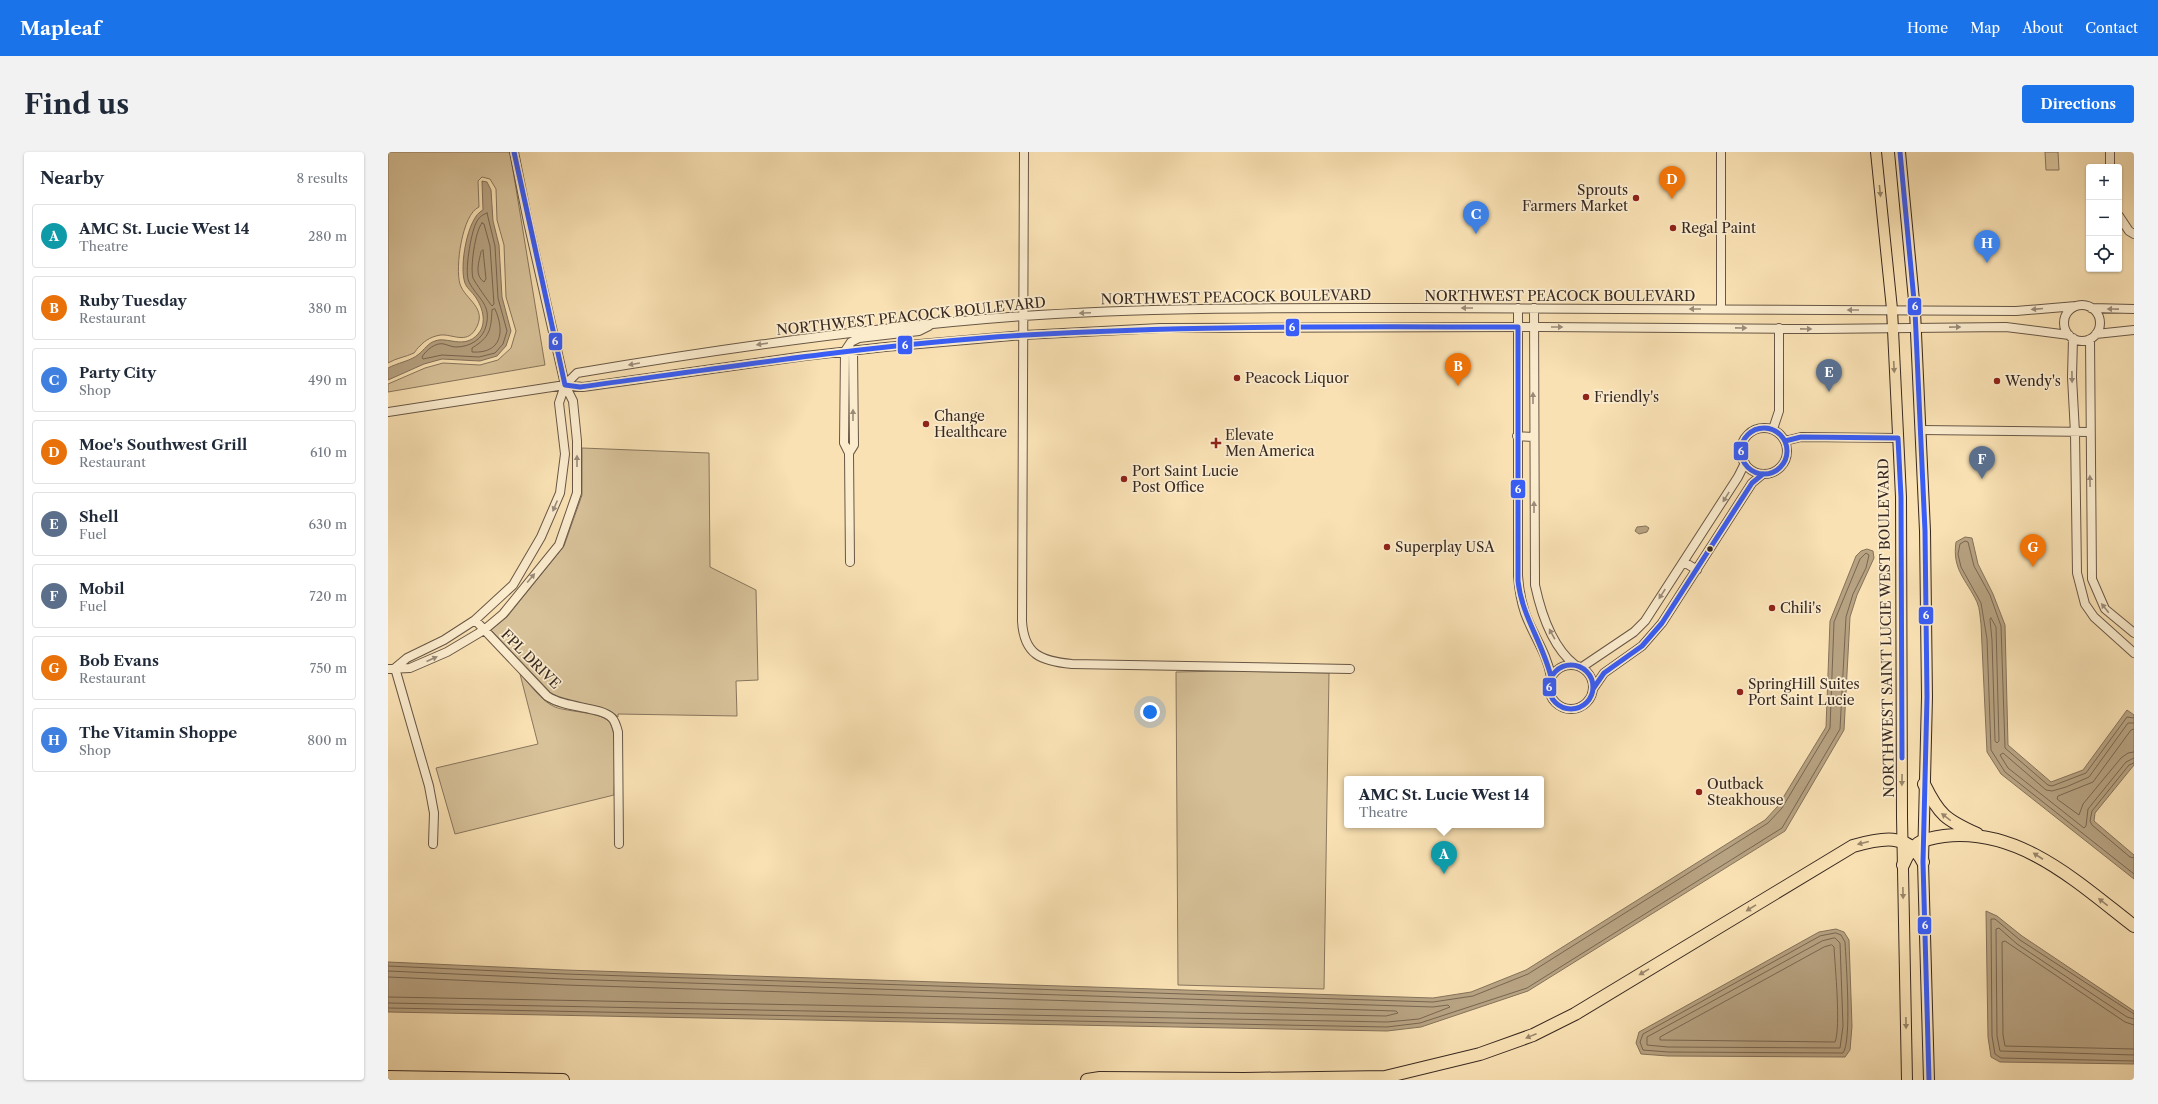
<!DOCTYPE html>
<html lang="en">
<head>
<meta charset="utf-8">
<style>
  :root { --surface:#fff; --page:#f2f2f3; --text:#1f2937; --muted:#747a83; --line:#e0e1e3; --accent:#1a73e8 }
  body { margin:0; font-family:"Libre Caslon Text",serif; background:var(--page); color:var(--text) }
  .controls { position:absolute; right:12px; top:12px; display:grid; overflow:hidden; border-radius:4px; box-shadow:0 1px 3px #0004 }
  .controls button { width:36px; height:36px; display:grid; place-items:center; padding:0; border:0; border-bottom:1px solid var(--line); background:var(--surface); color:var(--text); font:20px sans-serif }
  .you { position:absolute; left:762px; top:560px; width:14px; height:14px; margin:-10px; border:3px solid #fff; border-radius:50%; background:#1a73e8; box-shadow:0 0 0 6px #1a73e833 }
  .badge { display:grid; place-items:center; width:26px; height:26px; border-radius:50%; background:var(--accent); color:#fff; font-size:13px; font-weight:700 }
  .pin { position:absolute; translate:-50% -33px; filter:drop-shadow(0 1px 2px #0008) }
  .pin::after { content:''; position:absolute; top:21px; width:14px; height:12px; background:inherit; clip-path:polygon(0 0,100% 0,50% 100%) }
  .popup { position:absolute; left:956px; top:624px; width:200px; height:52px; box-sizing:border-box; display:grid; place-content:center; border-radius:4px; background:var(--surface); filter:drop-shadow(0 1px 3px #0005); font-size:13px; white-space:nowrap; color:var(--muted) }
  .popup b { font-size:15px; color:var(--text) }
  .popup::after { content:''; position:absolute; left:50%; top:100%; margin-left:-8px; border:8px solid transparent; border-top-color:var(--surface) }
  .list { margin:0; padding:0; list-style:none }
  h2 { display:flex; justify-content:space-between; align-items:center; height:52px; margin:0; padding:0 16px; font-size:17px }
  h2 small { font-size:13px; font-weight:400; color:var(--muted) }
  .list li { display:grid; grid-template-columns:26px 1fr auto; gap:12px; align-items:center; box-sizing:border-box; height:64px; margin:0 8px 8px; padding:0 8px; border:1px solid var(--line); border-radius:4px }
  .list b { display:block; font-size:15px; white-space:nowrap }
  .list p { margin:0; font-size:13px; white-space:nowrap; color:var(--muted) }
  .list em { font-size:13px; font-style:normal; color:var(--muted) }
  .icon { flex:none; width:22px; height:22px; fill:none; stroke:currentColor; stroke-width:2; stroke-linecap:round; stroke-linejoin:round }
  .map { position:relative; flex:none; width:1746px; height:928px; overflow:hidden; border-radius:4px }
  header { display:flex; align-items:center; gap:24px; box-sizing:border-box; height:56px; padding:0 20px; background:var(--accent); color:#fff }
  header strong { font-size:19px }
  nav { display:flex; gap:22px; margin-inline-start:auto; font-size:14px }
  .intro { display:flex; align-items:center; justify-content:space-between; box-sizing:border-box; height:96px; padding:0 24px }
  h1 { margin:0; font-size:28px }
  .button { padding:10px 18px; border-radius:4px; background:var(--accent); color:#fff; font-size:14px; font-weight:700 }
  main { display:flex; gap:24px; padding:0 24px }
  aside { flex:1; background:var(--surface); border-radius:4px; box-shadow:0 1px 3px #0004 }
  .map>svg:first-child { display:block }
  .green { fill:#d8c29a; stroke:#88765e }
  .water { fill:#b7a281; stroke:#84725b }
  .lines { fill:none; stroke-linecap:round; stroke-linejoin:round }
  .shore { stroke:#786651; stroke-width:1 }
  .minor-casing { stroke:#685746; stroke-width:10 }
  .major-casing { stroke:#382921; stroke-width:12 }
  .highway-casing { stroke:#382921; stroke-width:14 }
  .minor { stroke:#fbecce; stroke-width:8 }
  .major { stroke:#f9e1b3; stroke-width:10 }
  .highway { stroke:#f9e1b3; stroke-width:12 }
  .bus-1-casing { stroke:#fbecce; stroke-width:8 }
  .bus-1 { stroke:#395df5; stroke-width:5 }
  .oneway { fill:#98856a }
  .oneway2 { fill:#9a8a78 }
  .poi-dot { fill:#8f2418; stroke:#fbecce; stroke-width:1.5 }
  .bus-dot { fill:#382921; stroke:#fbecce; stroke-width:1.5 }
  .labels { text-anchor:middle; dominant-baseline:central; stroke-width:3.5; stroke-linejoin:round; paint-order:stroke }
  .poi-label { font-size:14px; fill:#382921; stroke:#fbecce; text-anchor:start }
  .street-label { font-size:14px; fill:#382921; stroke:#fbecce }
  .line-badge { stroke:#fbecce; stroke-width:1.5 }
  .badge-label { font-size:11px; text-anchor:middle; font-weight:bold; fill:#fff }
</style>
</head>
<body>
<header>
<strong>Mapleaf</strong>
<nav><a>Home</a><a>Map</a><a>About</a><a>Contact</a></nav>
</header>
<div class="intro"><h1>Find us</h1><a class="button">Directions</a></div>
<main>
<aside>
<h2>Nearby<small>8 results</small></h2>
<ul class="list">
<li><span class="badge" style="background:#0f9aa8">A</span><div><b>AMC St. Lucie West 14</b><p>Theatre</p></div><em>280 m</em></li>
<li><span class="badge" style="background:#e8710a">B</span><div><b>Ruby Tuesday</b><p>Restaurant</p></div><em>380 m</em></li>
<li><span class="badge" style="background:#3f7fe0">C</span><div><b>Party City</b><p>Shop</p></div><em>490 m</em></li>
<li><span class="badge" style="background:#e8710a">D</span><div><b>Moe's Southwest Grill</b><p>Restaurant</p></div><em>610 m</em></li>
<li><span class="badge" style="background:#5c6f8a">E</span><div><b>Shell</b><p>Fuel</p></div><em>630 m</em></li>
<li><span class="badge" style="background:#5c6f8a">F</span><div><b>Mobil</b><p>Fuel</p></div><em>720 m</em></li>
<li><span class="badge" style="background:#e8710a">G</span><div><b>Bob Evans</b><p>Restaurant</p></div><em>750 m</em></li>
<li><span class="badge" style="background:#3f7fe0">H</span><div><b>The Vitamin Shoppe</b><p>Shop</p></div><em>800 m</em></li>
</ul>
</aside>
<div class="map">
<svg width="1746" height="928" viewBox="0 0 1746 928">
  <rect width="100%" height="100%" fill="#f9e1b3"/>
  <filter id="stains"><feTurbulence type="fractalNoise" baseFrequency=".005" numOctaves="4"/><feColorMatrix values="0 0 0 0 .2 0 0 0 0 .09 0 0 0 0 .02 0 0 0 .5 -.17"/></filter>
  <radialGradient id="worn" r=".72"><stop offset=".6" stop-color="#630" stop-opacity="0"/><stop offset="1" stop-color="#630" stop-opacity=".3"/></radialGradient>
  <path class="green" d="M 0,0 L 122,0 L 157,213 L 0,240 L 0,232 L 37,216 L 55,211 L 92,213 L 110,208 L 123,196 L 128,179 L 118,145 L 116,93 L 109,68 L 108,37 L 102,27 L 94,25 L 90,29 L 91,55 C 74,62 67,116 72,132 C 77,148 101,156 87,178 C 78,192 64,182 53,183 C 45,184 37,188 32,194 C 29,196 28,199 26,201 C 18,205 8,206 0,211 Z
    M 1657,0 L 1670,0 L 1671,18 L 1658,18 Z
    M 194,296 L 321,301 L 322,415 L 368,438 L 370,528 L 348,529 L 349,564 L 230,562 L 230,565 C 215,549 181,555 163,541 L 103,478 L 119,465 L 176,394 L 194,343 Z
    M 838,519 L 941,521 L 936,837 L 790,833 L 788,520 Z
    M 132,522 C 142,532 153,549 167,555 C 179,560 216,560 222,571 C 231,587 226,624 226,643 L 67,682 L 48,616 L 150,592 Z"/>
  <path class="water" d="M 94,29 L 99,30 L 103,38 L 105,69 L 111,93 L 114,145 L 123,179 L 118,194 L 109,204 L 92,209 L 54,207 L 36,212 L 0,228 L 0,216 C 9,211 23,209 31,202 C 36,198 40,191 47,189 C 59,184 76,198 90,182 C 100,171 94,153 86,143 C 83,139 78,135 77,131 C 71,116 79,65 95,58 Z
    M 1258,374 L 1261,376 L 1259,380 L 1251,382 L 1247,379 L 1249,375 Z
    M 1577,385 L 1584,386 L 1590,412 L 1605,442 L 1617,473 L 1620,593 L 1663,630 L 1695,618 L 1739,558 L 1746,563 L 1746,613 L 1707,661 L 1706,669 L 1746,703 L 1746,727 L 1613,622 L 1599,600 L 1593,472 C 1592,465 1592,457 1589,450 C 1578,427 1564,418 1568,390 Z
    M 1479,397 L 1485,399 L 1486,406 L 1469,443 L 1462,465 L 1456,578 L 1397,679 L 1140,839 L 1033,875 L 999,879 L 0,860 L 0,810 L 177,818 L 1045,846 L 1083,840 L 1138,818 L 1377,668 L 1390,654 L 1438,575 L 1442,469 L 1468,404 L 1473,399 Z
    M 1598,759 L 1609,764 L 1634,784 L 1746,859 L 1746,912 L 1612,910 L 1603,905 L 1600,885 Z
    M 1448,777 L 1456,780 L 1461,788 L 1464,874 L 1462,898 L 1457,905 L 1280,904 L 1253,902 L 1248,891 L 1251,880 L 1431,780 Z"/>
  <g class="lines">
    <path class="shore" d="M 99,61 L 107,94 L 110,146 L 119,179 L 115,192 L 107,201 L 91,205 L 54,203 L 35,207 L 34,205 C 38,198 48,190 56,192 C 60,193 64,195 68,195 C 82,195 95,187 98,174 C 104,152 89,146 81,130 C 76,121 83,81 88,71 C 91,65 94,63 99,61 Z
      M 94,71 L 96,72 L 102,94 L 106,152 L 104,154 C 102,152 86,129 85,126 C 82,116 87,79 94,71 Z
      M 95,98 L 98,127 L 96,130 C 86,123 91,110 93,100 Z
      M 107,157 C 117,179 114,202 84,200 L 84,196 C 102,185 103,178 104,158 Z
      M 1603,466 L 1608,475 L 1611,589 L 1609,591 L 1607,589 L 1604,488 L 1602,468 Z
      M 1746,566 L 1739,565 L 1698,621 L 1664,634 L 1660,633 L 1617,596 L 1613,474 L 1602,443 L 1586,414 L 1580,390 L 1577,389 L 1572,392 L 1570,402 L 1573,415 L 1593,451 L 1599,487 L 1603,598 L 1617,620 L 1746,722
      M 1746,571 L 1740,571 L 1701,625 L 1678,635 L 1664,639 L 1658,638 L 1615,601 L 1612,603 L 1620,616 L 1696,676 L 1698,674 L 1700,657 L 1738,610 L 1746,606
      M 1746,577 L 1743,578 L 1705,630 L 1670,644 L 1669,647 L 1691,663 L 1695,652 L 1733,606 L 1740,601 L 1746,600
      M 1746,611 L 1741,613 L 1704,659 L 1702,669 L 1704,673 L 1742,705 L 1746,706
      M 1448,781 L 1453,783 L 1457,790 C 1458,809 1464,889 1455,901 L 1280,900 L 1255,898 L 1252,890 L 1255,882 L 1432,784 Z
      M 1447,786 L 1452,791 L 1455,874 L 1452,896 L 1280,895 L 1259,893 L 1259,885 L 1434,789 Z
      M 1444,793 L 1446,795 C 1447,814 1453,875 1447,890 L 1272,888 L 1272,885 L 1436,795 Z
      M 0,814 L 177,822 L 1045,850 L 1085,844 L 1140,822 L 1380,671 L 1394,656 L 1442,576 L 1446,470 L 1472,407 L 1478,401 L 1481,403 L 1478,416 L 1465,442 L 1458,465 L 1452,577 L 1394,676 L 1139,836 L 1032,871 L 999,875 L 0,856
      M 0,819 L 177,827 L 1045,855 L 1060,853 L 1062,855 L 1031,867 L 999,870 L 0,851
      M 0,825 L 177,833 L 1008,859 L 1010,861 L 998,864 L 0,845
      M 1746,862 L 1632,788 L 1607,767 L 1603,767 L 1604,884 L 1607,902 L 1613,906 L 1746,909
      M 1746,867 L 1739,865 L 1629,792 L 1611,776 L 1608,777 L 1609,884 L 1612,899 L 1746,903
      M 1746,873 L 1737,870 L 1617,789 L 1614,790 L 1615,883 L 1617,894 L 1746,897"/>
    <defs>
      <path id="minor" d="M 636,0 L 634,469 C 636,503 653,509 684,512 L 962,517
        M 1333,0 L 1333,157
        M 1722,0 L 1722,15
        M 1731,64 L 1741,79 L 1746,82
        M1676 171a18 18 0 1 1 36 0a18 18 0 1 1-36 0Z
        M 1130,156 L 1130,424 C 1131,437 1133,449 1137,461 C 1145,483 1159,501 1163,525
        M 1146,156 L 1147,433 C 1153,461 1164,495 1187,513
        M 1703,156 L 1746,157
        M 1708,182 L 1746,178
        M 1685,186 L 1684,225 L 1687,281 L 1689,421 L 1697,452 L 1706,465 L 1746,501
        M 1702,187 L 1704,427 L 1717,457 L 1746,481
        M 0,260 L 177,233 L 195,235 L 417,204 L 497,195 L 636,183 L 772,176 L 1154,175 L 1429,177 L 1618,175 L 1681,183
        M1353 299a23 23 0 1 1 46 0a23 23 0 1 1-46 0Z
        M 1385,277 L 1391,259 L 1391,176
        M 1533,278 L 1701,280
        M 1129,284 L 1145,285
        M 1397,289 L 1413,285 L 1510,286
        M 461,301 L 456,291 L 457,199 L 463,190 L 471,186 L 531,179 L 541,174
        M 462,410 L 461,301 L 466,293 L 465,199
        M 1296,410 L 1309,418
        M 87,468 L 159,544 C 178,557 212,554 224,566 C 227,569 229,576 230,580 L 231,692
        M1161 535a22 22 0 1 1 44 0a22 22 0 1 1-44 0Z
        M 1194,515 L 1246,480 L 1257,469 L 1350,325 L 1357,311
        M 7,516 L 19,506 L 56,488 L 87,468 L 125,433 L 153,385 L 172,341 L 177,302 L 171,251 L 177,233 L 189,221 C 337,196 485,175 635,164 C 765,155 896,156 1026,156 C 1227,157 1427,158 1628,159 L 1688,154
        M 7,516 L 41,634 L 46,661 L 45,692
        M 0,517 L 22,516 L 59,500 L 96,478 L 115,462 L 171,393 L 189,341 L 189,289 L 185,249 L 177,233 L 140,70 L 126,0
        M 1205,537 L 1216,521 L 1254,494 L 1274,471 L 1364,331 L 1375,322"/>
      <path id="major" d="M 1488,0 L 1504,157 L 1513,345 L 1514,665 L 1519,928
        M 1512,0 L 1527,159 L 1537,379 L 1539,545 L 1535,710 L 1541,928"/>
      <path id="highway" d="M 1536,632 C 1551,663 1558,668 1589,682
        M 1515,713 C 1524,691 1533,687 1556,684 C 1632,675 1690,731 1746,774
        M 0,925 L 175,928
        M 699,928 L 712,926 L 856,927 L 997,925 L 1092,902 L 1145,883 L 1187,862 L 1465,694 C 1493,686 1520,680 1535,710"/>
    </defs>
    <use href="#minor" class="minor-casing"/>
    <use href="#major" class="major-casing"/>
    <use href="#highway" class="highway-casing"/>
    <use href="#minor" class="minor"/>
    <use href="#major" class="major"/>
    <use href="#highway" class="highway"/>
    <defs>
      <path id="bus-1" d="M 126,0 L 177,233 L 192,235 C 340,215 489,192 638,183 C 802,173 966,175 1130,175 L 1130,429 C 1134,465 1155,491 1163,525
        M 1512,0 L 1527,159 L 1537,379 L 1539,545 L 1535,710 L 1541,928
        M1353 299a23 23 0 1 1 46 0a23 23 0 1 1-46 0Z
        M 1397,289 L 1413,285 L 1510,286 L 1513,345 L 1514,606
        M1161 535a22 22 0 1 1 44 0a22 22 0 1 1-44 0Z
        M 1205,537 L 1216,521 L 1254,494 L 1274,471 L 1364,331 L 1375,322"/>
    </defs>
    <use href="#bus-1" class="bus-1-casing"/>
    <use href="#bus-1" class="bus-1"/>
  </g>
  <defs><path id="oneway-solid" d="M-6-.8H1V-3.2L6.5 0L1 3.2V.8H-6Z"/></defs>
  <g class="oneway">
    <use href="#oneway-solid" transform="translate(1492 39) rotate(84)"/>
    <use href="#oneway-solid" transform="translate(1506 215) rotate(87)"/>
    <use href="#oneway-solid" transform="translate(1514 628) rotate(91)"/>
    <use href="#oneway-solid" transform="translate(1558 665) rotate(-142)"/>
    <use href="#oneway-solid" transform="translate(1475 691) rotate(166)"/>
    <use href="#oneway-solid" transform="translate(1650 704) rotate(-147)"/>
    <use href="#oneway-solid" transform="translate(1515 741) rotate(89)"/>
    <use href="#oneway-solid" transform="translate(1715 750) rotate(-142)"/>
    <use href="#oneway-solid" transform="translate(1363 756) rotate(148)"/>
    <use href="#oneway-solid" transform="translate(1256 820) rotate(149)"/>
    <use href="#oneway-solid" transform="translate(1518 871) rotate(89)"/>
    <use href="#oneway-solid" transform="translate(1143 884) rotate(158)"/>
  </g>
  <g class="oneway2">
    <use href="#oneway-solid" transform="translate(1079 156) rotate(180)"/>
    <use href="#oneway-solid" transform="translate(1307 157) rotate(-180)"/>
    <use href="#oneway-solid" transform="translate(1649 157) rotate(175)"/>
    <use href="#oneway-solid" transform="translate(1725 157) rotate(-179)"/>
    <use href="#oneway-solid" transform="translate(1465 158) rotate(180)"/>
    <use href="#oneway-solid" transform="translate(697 161) rotate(177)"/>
    <use href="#oneway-solid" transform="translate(1169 175)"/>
    <use href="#oneway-solid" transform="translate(1567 175) rotate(-1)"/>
    <use href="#oneway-solid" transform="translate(1353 176) rotate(1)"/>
    <use href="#oneway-solid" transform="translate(1418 177) rotate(1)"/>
    <use href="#oneway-solid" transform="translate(374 192) rotate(172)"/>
    <use href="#oneway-solid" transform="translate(246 212) rotate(170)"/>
    <use href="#oneway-solid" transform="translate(1684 225) rotate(89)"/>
    <use href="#oneway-solid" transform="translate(1145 246) rotate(-90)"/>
    <use href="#oneway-solid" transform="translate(465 263) rotate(-90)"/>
    <use href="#oneway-solid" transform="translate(189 309) rotate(-90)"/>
    <use href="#oneway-solid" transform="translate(1702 329) rotate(-91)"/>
    <use href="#oneway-solid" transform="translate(1338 345) rotate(122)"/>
    <use href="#oneway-solid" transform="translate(167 354) rotate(113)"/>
    <use href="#oneway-solid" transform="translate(1146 355) rotate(-90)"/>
    <use href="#oneway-solid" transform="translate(143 426) rotate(-50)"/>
    <use href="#oneway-solid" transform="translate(1274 442) rotate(123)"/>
    <use href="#oneway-solid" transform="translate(1717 456) rotate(-129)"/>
    <use href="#oneway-solid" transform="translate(1164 482) rotate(-119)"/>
    <use href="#oneway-solid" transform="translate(44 507) rotate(-24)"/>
  </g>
  <g class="poi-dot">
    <circle cx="1248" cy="46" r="4"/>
    <circle cx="1285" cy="76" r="4"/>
    <circle cx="849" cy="226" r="4"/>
    <circle cx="1609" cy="229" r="4"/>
    <circle cx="1198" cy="245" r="4"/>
    <circle cx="538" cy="272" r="4"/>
    <path d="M826 285h4v4h4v4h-4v4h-4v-4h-4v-4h4z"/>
    <circle cx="736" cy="327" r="4"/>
    <circle cx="999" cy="395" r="4"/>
    <circle cx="1384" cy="456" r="4"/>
    <circle cx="1352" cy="540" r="4"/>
    <circle cx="1311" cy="640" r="4"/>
  </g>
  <circle class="bus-dot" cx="1322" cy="397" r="3.5"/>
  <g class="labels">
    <g class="poi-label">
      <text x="1240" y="38" text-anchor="end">Sprouts<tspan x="1240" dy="16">Farmers Market</tspan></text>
      <text x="1293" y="76">Regal Paint</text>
      <text x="857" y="226">Peacock Liquor</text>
      <text x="1617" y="229">Wendy's</text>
      <text x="1206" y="245">Friendly's</text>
      <text x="546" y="264">Change<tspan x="546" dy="16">Healthcare</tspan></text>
      <text x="837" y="283">Elevate<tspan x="837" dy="16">Men America</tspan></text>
      <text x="744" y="319">Port Saint Lucie<tspan x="744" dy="16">Post Office</tspan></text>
      <text x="1007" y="395">Superplay USA</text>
      <text x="1392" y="456">Chili's</text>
      <text x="1360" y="532">SpringHill Suites<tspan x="1360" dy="16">Port Saint Lucie</tspan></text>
      <text x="1319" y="632">Outback<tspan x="1319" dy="16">Steakhouse</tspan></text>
    </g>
    <g class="street-label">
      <text x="1172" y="144">NORTHWEST PEACOCK BOULEVARD</text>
      <text transform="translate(848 145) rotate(-1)">NORTHWEST PEACOCK BOULEVARD</text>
      <text transform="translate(523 164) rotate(-6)">NORTHWEST PEACOCK BOULEVARD</text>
      <text transform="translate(1498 476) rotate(-91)">NORTHWEST SAINT LUCIE WEST BOULEVARD</text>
      <text transform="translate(143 507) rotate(45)">FPL DRIVE</text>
    </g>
  </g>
  <g class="line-badge">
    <rect x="1519" y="145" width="15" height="19" rx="4" fill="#395df5"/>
    <rect x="897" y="166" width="15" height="19" rx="4" fill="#395df5"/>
    <rect x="160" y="180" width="15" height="19" rx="4" fill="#395df5"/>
    <rect x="509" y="183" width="16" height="20" rx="4" fill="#395df5"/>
    <rect x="1345" y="289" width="16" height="20" rx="4" fill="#395df5"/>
    <rect x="1122" y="327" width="16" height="20" rx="4" fill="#395df5"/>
    <rect x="1530" y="454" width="16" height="19" rx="4" fill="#395df5"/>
    <rect x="1154" y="525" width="15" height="20" rx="4" fill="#395df5"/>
    <rect x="1529" y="764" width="15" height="19" rx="4" fill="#395df5"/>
  </g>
  <g class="badge-label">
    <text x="1527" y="158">6</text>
    <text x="904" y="179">6</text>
    <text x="167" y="193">6</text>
    <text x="517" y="197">6</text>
    <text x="1353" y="303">6</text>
    <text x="1130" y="341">6</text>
    <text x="1538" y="467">6</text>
    <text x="1161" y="539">6</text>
    <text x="1537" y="777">6</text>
  </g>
  <rect width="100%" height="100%" filter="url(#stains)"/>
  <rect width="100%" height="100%" fill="url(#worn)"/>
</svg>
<div class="controls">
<button>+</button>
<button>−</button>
<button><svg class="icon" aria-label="locate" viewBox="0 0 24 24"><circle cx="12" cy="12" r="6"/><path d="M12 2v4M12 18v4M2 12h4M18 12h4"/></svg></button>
</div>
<div class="you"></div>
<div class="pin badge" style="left:1056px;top:722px;background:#0f9aa8">A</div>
<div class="popup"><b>AMC St. Lucie West 14</b>Theatre</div>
<div class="pin badge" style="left:1070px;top:234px;background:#e8710a">B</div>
<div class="pin badge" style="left:1088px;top:82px;background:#3f7fe0">C</div>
<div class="pin badge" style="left:1284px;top:47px;background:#e8710a">D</div>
<div class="pin badge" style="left:1441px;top:240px;background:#5c6f8a">E</div>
<div class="pin badge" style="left:1594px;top:327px;background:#5c6f8a">F</div>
<div class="pin badge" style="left:1645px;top:415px;background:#e8710a">G</div>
<div class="pin badge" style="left:1599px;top:111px;background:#3f7fe0">H</div>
</div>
</main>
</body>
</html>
